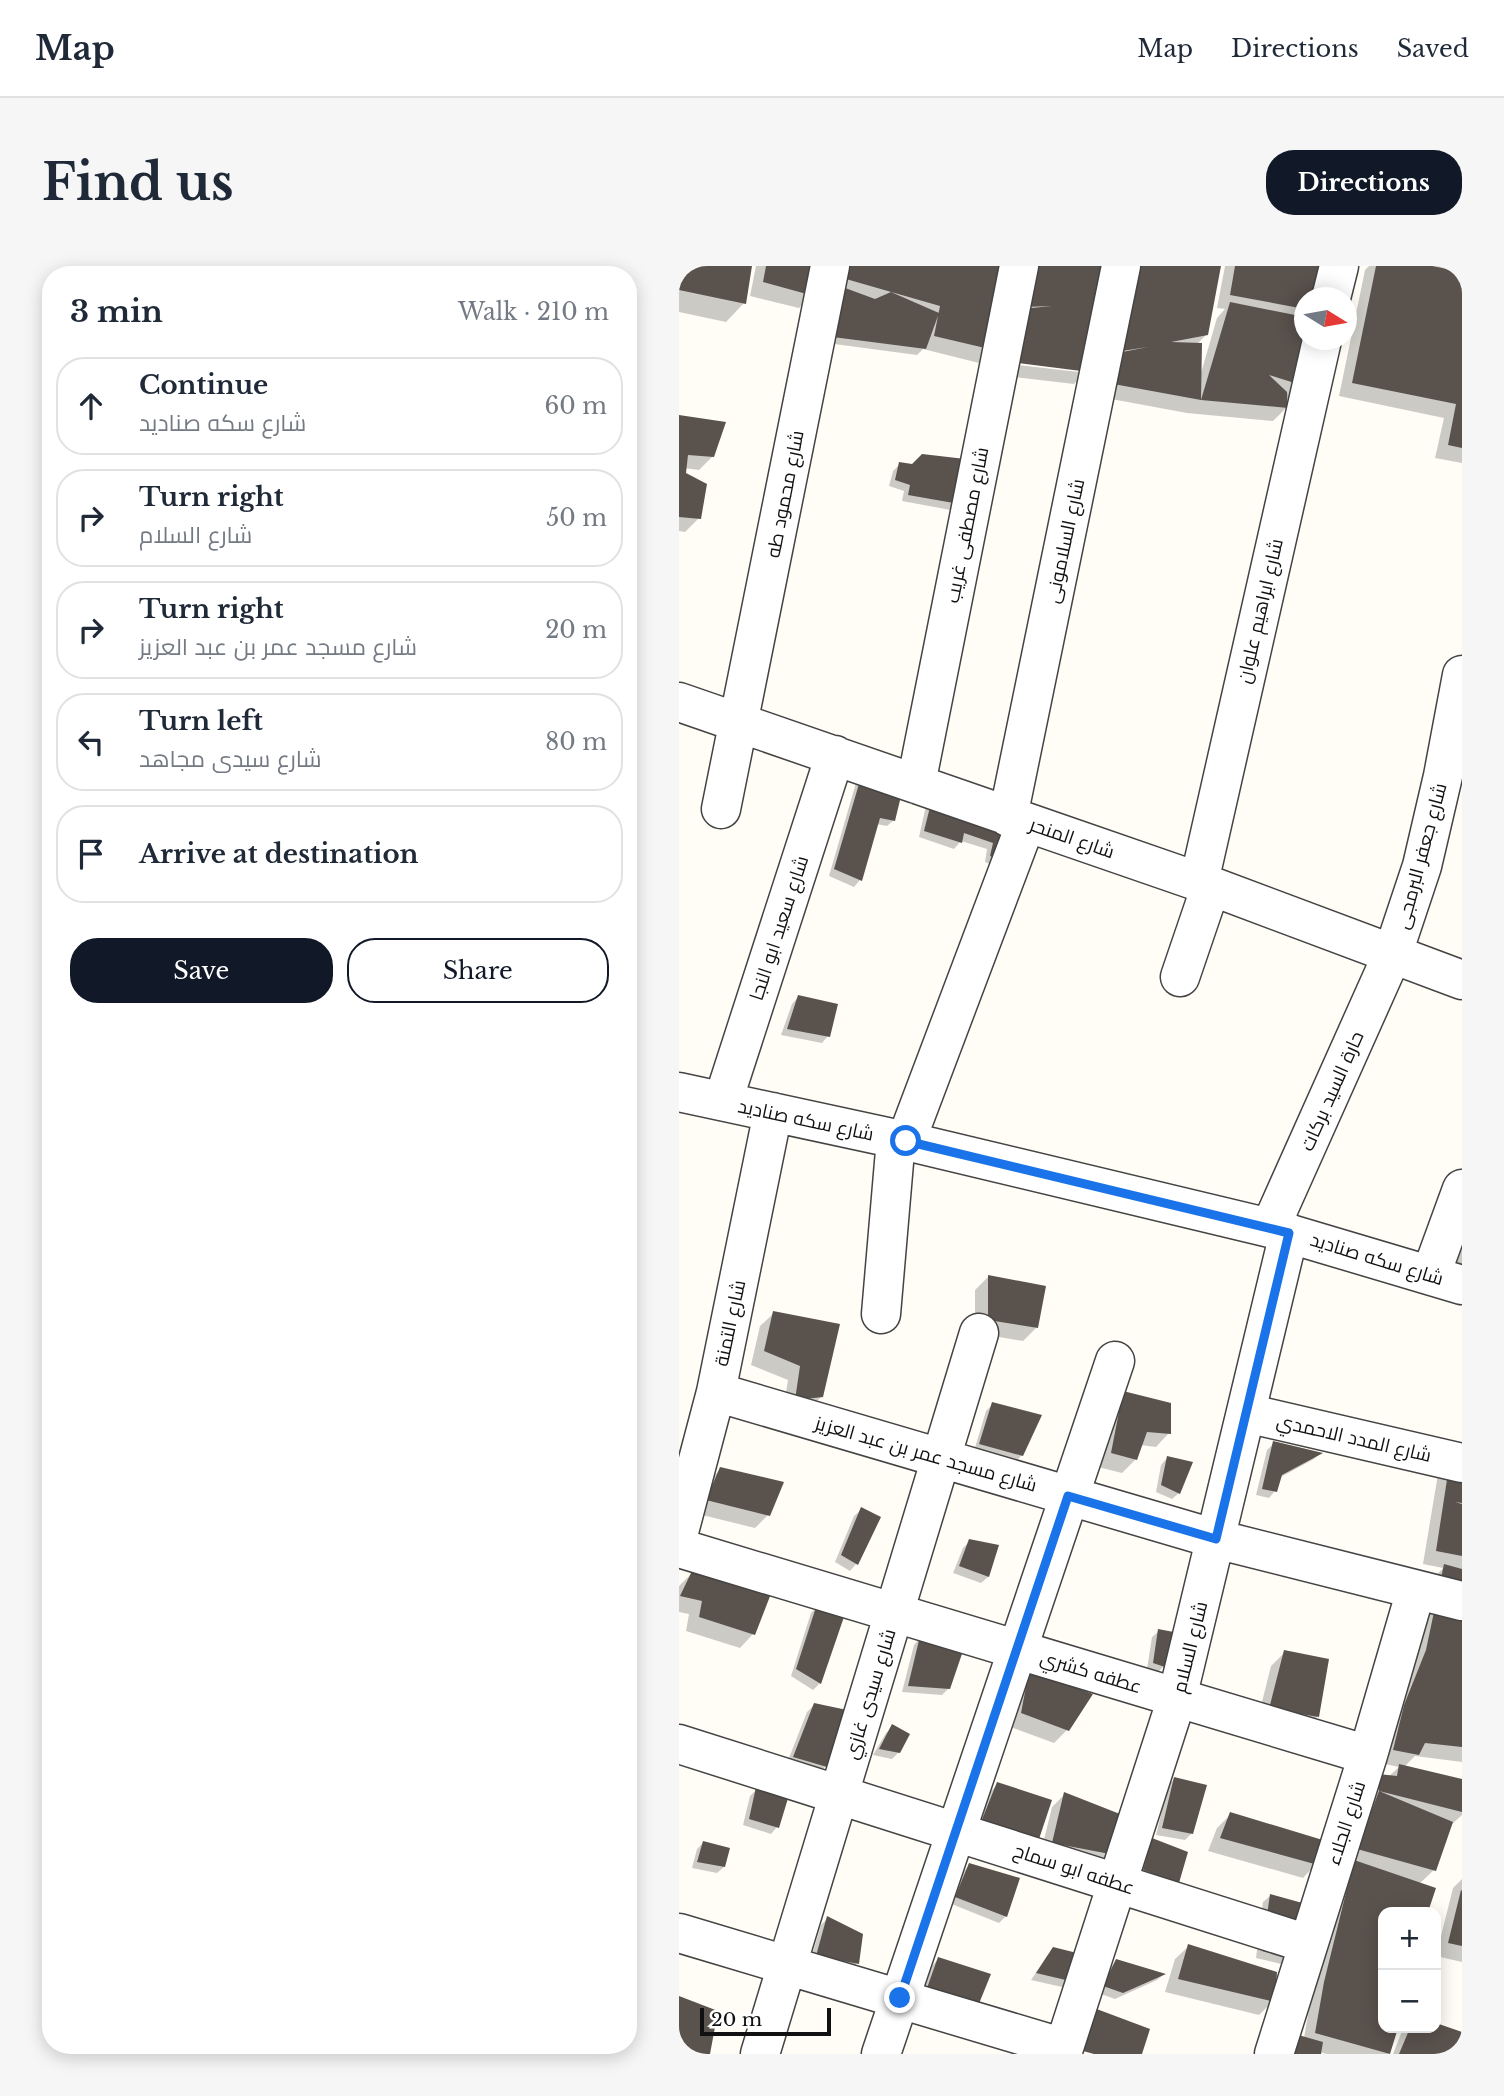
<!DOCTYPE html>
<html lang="en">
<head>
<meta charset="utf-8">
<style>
  :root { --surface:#fff; --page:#f6f6f7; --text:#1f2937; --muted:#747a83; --line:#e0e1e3; --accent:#111827 }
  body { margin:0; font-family:"Libre Baskerville",Cairo,serif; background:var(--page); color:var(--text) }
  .controls { position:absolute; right:21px; bottom:21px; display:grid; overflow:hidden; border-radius:14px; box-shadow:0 4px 18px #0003 }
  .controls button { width:63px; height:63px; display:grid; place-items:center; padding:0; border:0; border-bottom:2px solid var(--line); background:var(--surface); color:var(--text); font:35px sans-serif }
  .compass { position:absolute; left:615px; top:21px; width:63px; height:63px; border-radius:50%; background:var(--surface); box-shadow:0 4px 18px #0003; rotate:101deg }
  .scale { position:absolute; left:21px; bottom:18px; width:131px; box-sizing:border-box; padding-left:7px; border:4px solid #111; border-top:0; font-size:19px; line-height:24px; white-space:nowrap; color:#111; -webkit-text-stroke:5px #fff; paint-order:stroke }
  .stop { position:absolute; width:21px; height:21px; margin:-16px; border:5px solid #1a73e8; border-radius:50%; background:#fff }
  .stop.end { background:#1a73e8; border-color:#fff; box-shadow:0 2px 7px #0008 }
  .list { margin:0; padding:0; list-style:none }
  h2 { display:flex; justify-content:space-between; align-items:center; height:91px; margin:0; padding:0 28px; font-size:30px }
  h2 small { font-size:23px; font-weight:400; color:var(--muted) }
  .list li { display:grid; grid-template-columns:46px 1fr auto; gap:21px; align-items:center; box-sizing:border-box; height:98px; margin:0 14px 14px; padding:0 14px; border:2px solid var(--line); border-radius:28px }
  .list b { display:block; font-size:26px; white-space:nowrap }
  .list p { margin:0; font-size:23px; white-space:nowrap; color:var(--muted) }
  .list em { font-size:23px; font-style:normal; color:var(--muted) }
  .actions { display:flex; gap:14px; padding:21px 28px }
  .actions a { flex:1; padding:16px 0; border:2px solid var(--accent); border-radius:28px; text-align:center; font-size:24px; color:var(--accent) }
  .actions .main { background:var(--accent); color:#fff }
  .icon { flex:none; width:38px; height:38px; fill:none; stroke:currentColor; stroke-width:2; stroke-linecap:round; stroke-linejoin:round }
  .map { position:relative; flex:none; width:783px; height:1788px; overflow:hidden; border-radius:28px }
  header { display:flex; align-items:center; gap:42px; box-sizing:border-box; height:98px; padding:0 35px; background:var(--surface); border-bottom:2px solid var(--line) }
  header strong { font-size:33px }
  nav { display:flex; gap:38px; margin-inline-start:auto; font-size:24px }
  .intro { display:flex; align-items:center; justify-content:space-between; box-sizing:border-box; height:168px; padding:0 42px }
  h1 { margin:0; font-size:49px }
  .button { padding:18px 32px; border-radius:28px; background:var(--accent); color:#fff; font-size:24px; font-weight:700 }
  main { display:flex; gap:42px; padding:0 42px }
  aside { flex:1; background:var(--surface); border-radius:28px; box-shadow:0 4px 18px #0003 }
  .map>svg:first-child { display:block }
  .shadow { fill:#0003; fill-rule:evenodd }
  .building { fill:#5a524d }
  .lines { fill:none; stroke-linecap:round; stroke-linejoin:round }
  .minor-casing { stroke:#444; stroke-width:41 }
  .minor { stroke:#fff; stroke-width:38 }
  .route { stroke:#1a73e8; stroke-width:9 }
  .labels { text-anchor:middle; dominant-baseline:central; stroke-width:7; stroke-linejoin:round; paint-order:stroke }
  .street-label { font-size:19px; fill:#111; stroke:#fff }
</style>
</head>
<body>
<header>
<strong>Map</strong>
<nav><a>Map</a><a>Directions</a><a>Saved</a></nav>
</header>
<div class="intro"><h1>Find us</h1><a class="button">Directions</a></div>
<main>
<aside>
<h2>3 min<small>Walk · 210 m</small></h2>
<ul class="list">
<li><svg class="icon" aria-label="ahead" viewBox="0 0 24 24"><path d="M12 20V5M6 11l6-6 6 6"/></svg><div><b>Continue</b><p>شارع سكه صناديد</p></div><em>60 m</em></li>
<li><svg class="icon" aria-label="right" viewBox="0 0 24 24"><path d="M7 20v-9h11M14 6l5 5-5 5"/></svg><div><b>Turn right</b><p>شارع السلام</p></div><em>50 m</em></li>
<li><svg class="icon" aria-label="right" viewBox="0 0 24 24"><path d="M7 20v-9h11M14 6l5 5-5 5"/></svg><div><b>Turn right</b><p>شارع مسجد عمر بن عبد العزيز</p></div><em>20 m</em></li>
<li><svg class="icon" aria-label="left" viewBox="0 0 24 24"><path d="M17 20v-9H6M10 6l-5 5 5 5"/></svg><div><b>Turn left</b><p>شارع سيدى مجاهد</p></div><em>80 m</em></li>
<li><svg class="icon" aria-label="arrive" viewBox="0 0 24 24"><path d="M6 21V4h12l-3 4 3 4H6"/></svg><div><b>Arrive at destination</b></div></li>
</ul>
<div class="actions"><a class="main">Save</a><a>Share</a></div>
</aside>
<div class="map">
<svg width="783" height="1788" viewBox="0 0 783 1788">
  <rect width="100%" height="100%" fill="#fffdf5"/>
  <path class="shadow" d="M 0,0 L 71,0 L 65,37 L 47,56 L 0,46 Z
    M 77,0 L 139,0 L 133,29 L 120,42 L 71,30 Z
    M 158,0 L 540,0 L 527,69 L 517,79 L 522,107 L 538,52 L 546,43 L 538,42 L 546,0 L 641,0 L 626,32 L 624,119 L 610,132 L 607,131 L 607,142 L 594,155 L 508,147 L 416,130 L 408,105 L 395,118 L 319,109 L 308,99 L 244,83 L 238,89 L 140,76 ZM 324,93 L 400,103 L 400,106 L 323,97 Z
    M 690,0 L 769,0 L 765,4 L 783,8 L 783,197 L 756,192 L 765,152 L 660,130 L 686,4 Z
    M 0,151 L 34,190 L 20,204 L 5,202 L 20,252 L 6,266 L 0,265 Z
    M 293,195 L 277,245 L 223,235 L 225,225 L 210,220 L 214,205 L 221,198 L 233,200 Z
    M 181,503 L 215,554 L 208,560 L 197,558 L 181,614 L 175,621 L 150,610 Z
    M 252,517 L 350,542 L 331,606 L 306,596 L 308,583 L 282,575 L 275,583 L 240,571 Z
    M 119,731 L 149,770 L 143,777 L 102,769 L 113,738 Z
    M 783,980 L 783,1007 L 774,1004 Z
    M 309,1011 L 357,1062 L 344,1075 L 296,1067 L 296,1024 Z
    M 95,1047 L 143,1130 L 129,1144 L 104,1146 L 109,1114 L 72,1099 L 81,1060 Z
    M 444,1127 L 490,1167 L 477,1181 L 461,1179 L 457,1193 L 443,1207 L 419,1201 Z
    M 314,1138 L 343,1189 L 336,1196 L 295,1185 L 307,1145 Z
    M 595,1177 L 640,1188 L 635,1193 L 600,1212 L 596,1225 L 590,1232 L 577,1229 L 588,1184 Z
    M 783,1184 L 783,1496 L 736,1490 L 725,1501 L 783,1515 L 783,1549 L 772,1559 L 755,1604 L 740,1618 L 755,1623 L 747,1646 L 704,1646 L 704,1762 L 717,1762 L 709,1788 L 648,1788 L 640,1786 L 640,1788 L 600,1788 L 625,1772 L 632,1731 L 687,1523 L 709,1511 L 720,1501 L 701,1497 L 753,1314 L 764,1302 L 744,1298 L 761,1196 Z
    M 488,1192 L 500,1227 L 493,1233 L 477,1226 L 482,1199 Z
    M 42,1203 L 89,1249 L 76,1262 L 15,1247 L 28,1216 Z
    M 182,1244 L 200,1251 L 177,1298 L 171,1305 L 156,1296 L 175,1250 Z
    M 291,1275 L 317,1280 L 309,1311 L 302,1317 L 274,1307 L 284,1282 Z
    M 13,1307 L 74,1368 L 61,1382 L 7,1365 L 10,1348 L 0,1346 L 0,1320 Z
    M 139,1340 L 164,1347 L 141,1417 L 134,1424 L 112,1410 L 132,1347 Z
    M 480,1365 L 485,1400 L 478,1407 L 468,1403 L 473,1371 Z
    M 241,1372 L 270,1422 L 263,1429 L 223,1426 L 235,1379 Z
    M 606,1386 L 638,1451 L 625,1464 L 578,1456 L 592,1400 Z
    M 351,1407 L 389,1463 L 375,1477 L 329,1460 Z
    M 135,1439 L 147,1500 L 140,1506 L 108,1497 L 128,1446 Z
    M 214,1460 L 220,1486 L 213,1493 L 194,1489 L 207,1467 Z
    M 495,1513 L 513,1567 L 506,1574 L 477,1569 L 489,1520 Z
    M 319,1518 L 357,1575 L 290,1570 L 305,1532 Z
    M 78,1523 L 98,1561 L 92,1568 L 64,1559 L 71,1530 Z
    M 386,1528 L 430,1587 L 416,1601 L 361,1590 L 373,1541 Z
    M 552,1548 L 637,1598 L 624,1612 L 529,1585 L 538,1562 Z
    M 473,1574 L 498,1616 L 458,1610 L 466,1581 Z
    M 24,1577 L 45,1601 L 38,1607 L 13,1602 L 18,1583 Z
    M 291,1599 L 327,1650 L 320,1657 L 270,1637 L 284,1606 Z
    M 783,1613 L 783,1696 L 757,1690 L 774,1622 Z
    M 591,1630 L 609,1691 L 602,1698 L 577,1692 L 584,1636 Z
    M 149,1652 L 178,1697 L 172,1704 L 131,1696 L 142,1659 Z
    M 510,1680 L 594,1735 L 580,1749 L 486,1726 L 496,1693 Z
    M 375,1683 L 390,1714 L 383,1721 L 352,1714 L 368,1690 Z
    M 259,1693 L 310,1710 L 242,1728 L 253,1700 Z
    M 438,1695 L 484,1709 L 478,1714 L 436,1733 L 419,1727 L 431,1702 Z
    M 0,1733 L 37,1746 L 29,1788 L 0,1788 Z
    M 757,1759 L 783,1768 L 783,1788 L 714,1788 L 723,1765 L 727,1762 L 757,1762 Z"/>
  <path class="building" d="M 0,0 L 73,0 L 67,38 L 0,24 Z
    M 87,0 L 141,0 L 135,30 L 84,16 Z
    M 169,0 L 327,0 L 323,86 L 255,70 L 261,40 L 167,13 Z
    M 350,0 L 438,0 L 410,106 L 332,96 L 331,44 L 373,40 L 344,41 Z
    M 452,0 L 542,0 L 529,69 L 492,76 L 523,77 L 522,134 L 551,36 L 626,51 L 625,120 L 590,109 L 608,126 L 609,142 L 522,134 L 429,117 L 423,90 L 469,81 L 436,86 Z
    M 556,0 L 644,0 L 638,32 L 626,32 L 626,43 L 551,29 Z
    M 697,0 L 753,0 L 783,6 L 783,182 L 769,179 L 777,138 L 673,117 Z
    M 158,19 L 196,33 L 212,26 L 260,47 L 247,83 L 146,70 Z
    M 0,149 L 47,156 L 35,191 L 9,189 L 7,207 L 28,218 L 22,253 L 0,251 Z
    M 243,188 L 295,194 L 286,239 L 229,229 L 231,219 L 216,214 L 220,196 L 233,198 Z
    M 187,494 L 227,509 L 216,555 L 201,552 L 183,615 L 155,603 Z
    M 259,509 L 352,540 L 339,600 L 311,590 L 314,577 L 285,567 L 283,577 L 245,565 Z
    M 119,729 L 159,738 L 151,771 L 108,763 Z
    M 309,1009 L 367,1020 L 359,1062 L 309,1054 Z
    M 94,1045 L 161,1058 L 144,1131 L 116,1134 L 121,1100 L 85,1085 Z
    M 444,1125 L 492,1137 L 492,1168 L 468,1166 L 458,1194 L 432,1187 Z
    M 313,1136 L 363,1149 L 344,1190 L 300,1178 Z
    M 594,1175 L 644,1187 L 603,1209 L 598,1226 L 583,1223 Z
    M 773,1181 L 783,1182 L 783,1237 L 776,1236 L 783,1238 L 783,1290 L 757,1285 Z
    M 488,1190 L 514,1196 L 501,1228 L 482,1219 Z
    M 41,1201 L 105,1216 L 91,1250 L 27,1234 Z
    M 182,1241 L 202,1251 L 179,1299 L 162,1289 Z
    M 290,1273 L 320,1279 L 310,1311 L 280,1300 Z
    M 765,1298 L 783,1303 L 783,1481 L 746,1477 L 740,1489 L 714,1484 L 725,1439 L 747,1384 Z
    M 13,1305 L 93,1325 L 76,1369 L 20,1351 L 23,1335 L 1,1330 Z
    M 138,1338 L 167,1345 L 142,1418 L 117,1403 Z
    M 479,1363 L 500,1367 L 486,1401 L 474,1397 Z
    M 241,1370 L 285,1382 L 271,1423 L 229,1420 Z
    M 605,1384 L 650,1393 L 640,1451 L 590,1443 Z
    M 350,1405 L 414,1428 L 390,1465 L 342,1447 Z
    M 135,1437 L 168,1444 L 148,1501 L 114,1491 Z
    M 213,1458 L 231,1468 L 221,1487 L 200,1483 Z
    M 720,1498 L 783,1513 L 783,1546 L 700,1525 L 774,1556 L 757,1605 L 678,1583 L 700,1525 L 699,1508 L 718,1510 Z
    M 495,1511 L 528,1519 L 514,1568 L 483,1562 Z
    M 318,1516 L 373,1534 L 359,1576 L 302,1556 Z
    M 77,1521 L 110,1529 L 100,1562 L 70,1553 Z
    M 385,1526 L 446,1550 L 431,1588 L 373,1577 Z
    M 551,1546 L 647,1575 L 639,1599 L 541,1572 Z
    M 473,1572 L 509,1586 L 500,1617 L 464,1604 Z
    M 24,1575 L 51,1582 L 46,1601 L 18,1596 Z
    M 675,1594 L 757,1622 L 749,1646 L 704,1646 L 704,1762 L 719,1762 L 711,1788 L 636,1767 L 645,1716 Z
    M 290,1597 L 341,1612 L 328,1651 L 276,1631 Z
    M 782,1624 L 783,1625 L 783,1680 L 769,1677 Z
    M 591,1628 L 627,1638 L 611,1692 L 583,1685 Z
    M 148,1650 L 184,1668 L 180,1698 L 137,1690 Z
    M 509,1678 L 598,1706 L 596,1736 L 499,1713 Z
    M 374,1681 L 402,1688 L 391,1715 L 357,1707 Z
    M 259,1691 L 312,1708 L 299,1740 L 248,1722 Z
    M 437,1693 L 487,1708 L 444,1727 L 424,1720 Z
    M 0,1730 L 39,1745 L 31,1788 L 18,1788 L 0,1783 Z
    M 415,1742 L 471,1763 L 463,1788 L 415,1788 L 404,1785 Z
    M 757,1757 L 783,1766 L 783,1788 L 720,1788 L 731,1762 L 757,1762 Z
    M 609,1766 L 644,1776 L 642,1788 L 605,1788 Z"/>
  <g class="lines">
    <defs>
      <path id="minor" d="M 652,32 L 660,0
        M 0,436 L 532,620 L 783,714
        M 237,518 L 340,0
        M 42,543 L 151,0
        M 329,551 L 442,0
        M 520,616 L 643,74
        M 501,711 L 532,620
        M 0,826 L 227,875 L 591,962 L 783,1019
        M 44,835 L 156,489
        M 227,875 L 347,557
        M 591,962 L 714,687 L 743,600 L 764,510 L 783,409
        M 752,1008 L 783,923
        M 202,1048 L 217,873
        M 37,1126 L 537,1273 L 783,1335
        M 567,1147 L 783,1197
        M 0,1266 L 37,1126 L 94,846
        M 0,1282 L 689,1489
        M 0,1478 L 629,1678
        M 0,1667 L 385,1782
        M 81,1788 L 300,1067
        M 202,1788 L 436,1095
        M 383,1788 L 498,1432 L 610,967
        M 595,1788 L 689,1489 L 737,1324"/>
    </defs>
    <use href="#minor" class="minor-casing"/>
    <use href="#minor" class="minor"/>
  </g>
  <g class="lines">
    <path class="route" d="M 221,1732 L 389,1230 L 537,1273 L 610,967 L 227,875"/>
  </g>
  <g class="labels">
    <g class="street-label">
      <text transform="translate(106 228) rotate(-79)">شارع محمود طه</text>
      <text transform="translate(288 259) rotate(-79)">شارع مصطفى غريب</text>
      <text transform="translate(386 275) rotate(-78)">شارع السلامونى</text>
      <text transform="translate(581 345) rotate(-77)">شارع ابراهيم علوان</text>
      <text transform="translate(393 572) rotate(19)">شارع المنحر</text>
      <text transform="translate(742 590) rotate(-75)">شارع جعفر البرمجى</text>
      <text transform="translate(100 662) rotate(-72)">شارع سعيد ابو النجا</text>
      <text transform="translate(653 825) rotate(-66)">حارة السيد بركات</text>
      <text transform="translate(127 854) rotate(12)">شارع سكه صناديد</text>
      <text transform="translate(698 993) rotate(17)">شارع سكه صناديد</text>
      <text transform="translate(51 1057) rotate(-78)">شارع التمنة</text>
      <text transform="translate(675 1172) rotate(13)">شارع المدد الاحمدي</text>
      <text transform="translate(247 1188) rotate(16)">شارع مسجد عمر بن عبد العزيز</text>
      <text transform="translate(511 1381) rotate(-76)">شارع السلام</text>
      <text transform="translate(412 1406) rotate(17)">عطفه كشري</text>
      <text transform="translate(191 1428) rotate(-73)">شارع سيدى غازي</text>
      <text transform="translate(667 1557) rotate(-72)">شارع الجلاء</text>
      <text transform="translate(395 1603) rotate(18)">عطفه ابو سماح</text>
    </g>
  </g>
</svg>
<div class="controls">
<button>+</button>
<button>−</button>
</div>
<svg class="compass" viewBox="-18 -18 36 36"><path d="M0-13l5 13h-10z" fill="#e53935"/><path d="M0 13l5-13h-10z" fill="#747a83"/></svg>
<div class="scale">20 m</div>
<div class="stop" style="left:227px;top:875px"></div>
<div class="stop end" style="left:221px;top:1732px"></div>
</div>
</main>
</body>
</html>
